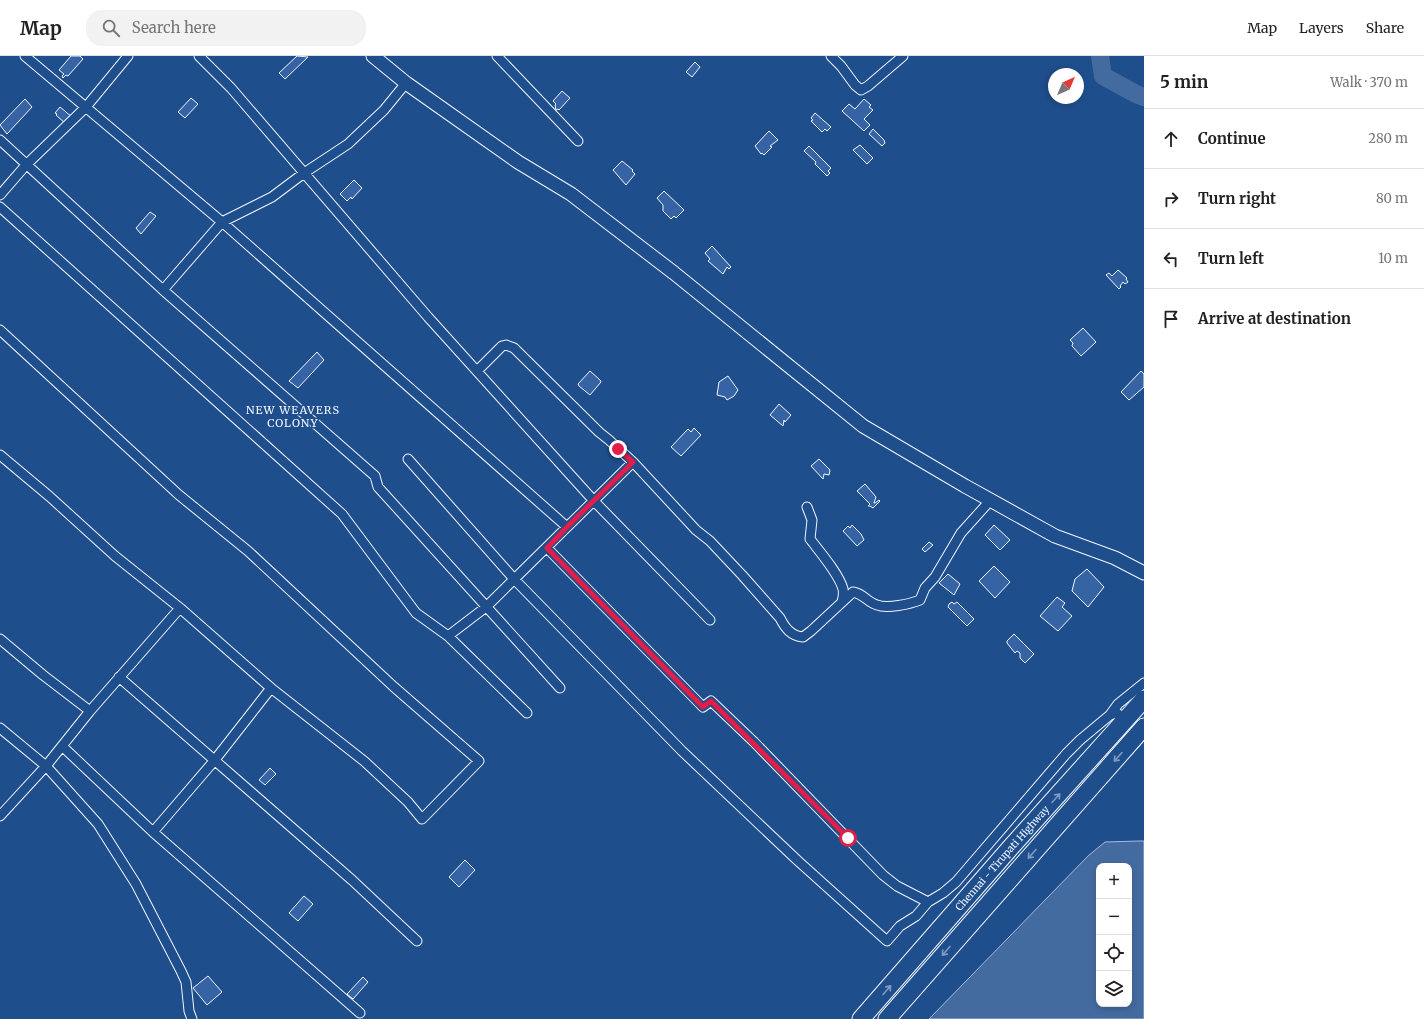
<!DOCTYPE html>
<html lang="en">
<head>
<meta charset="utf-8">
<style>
  :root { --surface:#fff; --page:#f2f2f2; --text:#222; --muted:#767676; --line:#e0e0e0 }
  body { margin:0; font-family:Merriweather,serif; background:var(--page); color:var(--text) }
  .controls { position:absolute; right:12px; bottom:12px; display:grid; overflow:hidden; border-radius:8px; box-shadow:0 2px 6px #0003 }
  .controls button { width:36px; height:36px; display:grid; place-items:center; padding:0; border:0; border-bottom:1px solid var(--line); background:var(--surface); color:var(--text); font:20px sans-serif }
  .compass { position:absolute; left:1048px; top:12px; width:36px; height:36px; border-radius:50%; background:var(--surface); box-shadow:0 2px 6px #0003; rotate:44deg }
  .stop { position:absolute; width:12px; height:12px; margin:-9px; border:3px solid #e11d48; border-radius:50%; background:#fff }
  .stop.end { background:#e11d48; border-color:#fff; box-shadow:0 1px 4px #0008 }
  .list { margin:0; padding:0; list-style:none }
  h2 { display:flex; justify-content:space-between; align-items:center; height:52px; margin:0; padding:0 16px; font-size:17px }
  h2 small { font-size:13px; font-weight:400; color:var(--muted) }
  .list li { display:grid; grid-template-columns:26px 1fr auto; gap:12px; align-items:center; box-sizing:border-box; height:60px; padding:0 16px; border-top:1px solid var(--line) }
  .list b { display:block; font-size:15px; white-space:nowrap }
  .list em { font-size:13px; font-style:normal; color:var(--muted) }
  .icon { flex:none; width:22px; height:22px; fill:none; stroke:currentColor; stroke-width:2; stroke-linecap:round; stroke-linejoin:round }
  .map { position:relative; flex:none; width:1144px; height:963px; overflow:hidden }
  header { display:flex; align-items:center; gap:24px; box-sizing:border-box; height:56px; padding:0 20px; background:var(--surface); border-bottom:1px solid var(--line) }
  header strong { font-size:19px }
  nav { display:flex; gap:22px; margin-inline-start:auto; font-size:14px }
  .search { width:280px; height:36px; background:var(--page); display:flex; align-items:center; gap:10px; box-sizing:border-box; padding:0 14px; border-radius:16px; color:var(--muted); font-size:15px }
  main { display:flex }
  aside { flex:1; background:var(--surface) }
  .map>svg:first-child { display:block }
  .water { fill:#446ba0; stroke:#a8bbd7; fill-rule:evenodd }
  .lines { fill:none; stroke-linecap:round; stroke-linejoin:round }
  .river { stroke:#446ba0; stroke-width:18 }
  .building { fill:#3563a3; stroke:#f2f6ff }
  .street-casing { stroke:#f2f6ff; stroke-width:11 }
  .secondary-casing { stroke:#f2f6ff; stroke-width:15 }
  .highway-casing { stroke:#f2f6ff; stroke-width:19 }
  .street { stroke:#1f4e8c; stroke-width:9 }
  .secondary { stroke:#1f4e8c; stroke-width:13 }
  .highway { stroke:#1f4e8c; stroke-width:17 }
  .oneway { stroke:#7e9ac0 }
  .route { stroke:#e11d48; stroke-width:5 }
  .labels { text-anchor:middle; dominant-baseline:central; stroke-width:3; stroke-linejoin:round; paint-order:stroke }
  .street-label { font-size:10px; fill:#f2f6ff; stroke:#1f4e8c }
  .neighbourhood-label { font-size:11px; letter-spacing:1px; fill:#f2f6ff; stroke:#1f4e8c }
</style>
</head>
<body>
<header>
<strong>Map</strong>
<div class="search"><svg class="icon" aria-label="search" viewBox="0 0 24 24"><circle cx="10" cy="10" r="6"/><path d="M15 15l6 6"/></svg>Search here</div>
<nav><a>Map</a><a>Layers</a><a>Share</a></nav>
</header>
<main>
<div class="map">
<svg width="1144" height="963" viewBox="0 0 1144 963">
  <rect width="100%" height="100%" fill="#1f4e8c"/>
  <path class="water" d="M 1139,785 L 1144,785 L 1144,963 L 929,963 L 1088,800 L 1105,786 ZM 1099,810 L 1129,810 L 1129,948 L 1099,948 Z"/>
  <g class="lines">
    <path class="river" d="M 1100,0 L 1103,20 L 1136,38 L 1144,41"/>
  </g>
  <path class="building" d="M 71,0 L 80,0 L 83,3 L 68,20 L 66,19 L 63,22 L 62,20 L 64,18 L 59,14 Z
    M 297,0 L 308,1 L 285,23 L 279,17 Z
    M 695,6 L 700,11 L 692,21 L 686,16 Z
    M 562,35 L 570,42 L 559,54 L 558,53 L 556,54 L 555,49 L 556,48 L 553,45 Z
    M 191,42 L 198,48 L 185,62 L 178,56 Z
    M 25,43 L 32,51 L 7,78 L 0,69 Z
    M 864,43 L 871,49 L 869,51 L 873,54 L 864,63 L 870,69 L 864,75 L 842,55 L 849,48 L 855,53 Z
    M 60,51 L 72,61 L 67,69 L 56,59 L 57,58 L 55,57 Z
    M 815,57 L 831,71 L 827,75 L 825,73 L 822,76 L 811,65 L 813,64 L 811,62 Z
    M 873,73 L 884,84 L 885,87 L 882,90 L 869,78 Z
    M 769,75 L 778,84 L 770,90 L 772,91 L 764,99 L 762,97 L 761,98 L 755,90 Z
    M 860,89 L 873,102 L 867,108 L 853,94 Z
    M 809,90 L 831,112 L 828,115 L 830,117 L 827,120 L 815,108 L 816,106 L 804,95 Z
    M 622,105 L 633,114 L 632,115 L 635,118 L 626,129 L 613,114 Z
    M 354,124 L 362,132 L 352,143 L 351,141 L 347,145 L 340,138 Z
    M 664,135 L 684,154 L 676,162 L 674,160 L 671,163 L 663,155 L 663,149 L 657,142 Z
    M 150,156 L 156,160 L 141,178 L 136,172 Z
    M 712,190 L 731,211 L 729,213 L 727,211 L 723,218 L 708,205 L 710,203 L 705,197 Z
    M 1118,214 L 1127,222 L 1126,223 L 1128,226 L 1125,228 L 1123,226 L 1120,230 L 1121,231 L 1119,233 L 1106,219 L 1109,217 L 1112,220 Z
    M 1083,272 L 1096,286 L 1081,300 L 1072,290 L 1073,287 L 1070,284 Z
    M 317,296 L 324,304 L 298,332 L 289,325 Z
    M 590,315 L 600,324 L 601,326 L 590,339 L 579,330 L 578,328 Z
    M 1141,315 L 1144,318 L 1144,331 L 1129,344 L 1121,336 Z
    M 728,320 L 738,334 L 734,340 L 727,344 L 725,341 L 717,339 L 719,326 Z
    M 779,348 L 791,359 L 785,366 L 784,364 L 783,370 L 770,359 Z
    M 694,372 L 701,379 L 681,400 L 671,391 L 688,373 L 691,376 Z
    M 819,403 L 830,414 L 829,419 L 824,418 L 823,423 L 811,410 Z
    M 865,428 L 876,441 L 874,447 L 875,447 L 879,444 L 880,445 L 873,452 L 870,450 L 868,450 L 870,448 L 857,435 Z
    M 852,469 L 861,478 L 864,484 L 857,490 L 843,475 L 848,470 L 850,472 Z
    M 994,469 L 1010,484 L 1000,494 L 985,479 Z
    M 929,486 L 933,489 L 925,496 L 922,493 Z
    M 994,510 L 1010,526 L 995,542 L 979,525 Z
    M 1087,513 L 1104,531 L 1088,551 L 1072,535 L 1075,523 Z
    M 948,518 L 960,528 L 954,539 L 939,527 Z
    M 1057,541 L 1065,547 L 1062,551 L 1072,560 L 1058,575 L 1040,560 Z
    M 952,546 L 954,548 L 957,546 L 974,563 L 967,570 L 948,551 L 949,548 Z
    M 1014,578 L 1034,598 L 1025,607 L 1020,602 L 1020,597 L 1017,595 L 1015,597 L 1007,587 L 1007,585 Z
    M 270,712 L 276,718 L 265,729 L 259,724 Z
    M 465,804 L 475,814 L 459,831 L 449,821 Z
    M 304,840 L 313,848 L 298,865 L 289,857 Z
    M 208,920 L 222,936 L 207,949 L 193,932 Z
    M 363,921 L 368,926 L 353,943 L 347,938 Z"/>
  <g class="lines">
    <defs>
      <path id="street" d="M 25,0 L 222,166 L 567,471
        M 199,0 L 231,32 L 428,261 L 594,445 L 710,564
        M 497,0 L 578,85
        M 831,0 L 841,10 L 855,29 L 861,34 L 868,30 L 903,0
        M 0,84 L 163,234 L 375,420 L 378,431 L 560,632
        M 0,139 L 26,109 L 86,51 L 128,0
        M 0,151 L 342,458 L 416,557 L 448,580 L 527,657
        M 163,234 L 222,166 L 272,141 L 304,117 L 348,88 L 384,54 L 406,27
        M 0,274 L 179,439 L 248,495 L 394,631 L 479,705 L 422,763 L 408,746 L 364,705 L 271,632 L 180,552 L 115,500 L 49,440 L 0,399
        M 477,315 L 502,290 L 506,289 L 514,292 L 599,376 L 609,384 L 633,406 L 696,474 L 710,485 L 742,519 L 780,562 C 785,572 791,580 803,581 L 811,575 L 853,536 C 864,538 867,546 877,549 C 887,553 910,548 920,544 L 925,532 L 935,521 L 961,477 L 988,447 L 993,446
        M 408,403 L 515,524 L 682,695 L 797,804 L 887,885 L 900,870 L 916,860 L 928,846
        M 807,451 L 812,464 L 810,483 C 820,496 839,518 843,533 C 844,537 843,542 842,546
        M 547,492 L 703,651 L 711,645 L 754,686 L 883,819 L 897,830 L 928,846 L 943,837 L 956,826 L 1066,698 L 1080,684 L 1110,659 L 1117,657 L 1126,664
        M 448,580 L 486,551 L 633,406
        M 0,583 L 43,619 L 90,655 L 180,552
        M 119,621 L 352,824 L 417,885
        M 1110,659 L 1118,648 L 1144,627
        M 0,672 L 46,710 L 98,768 L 136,828 L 181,915 L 186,926 L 189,955 L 192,963
        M 62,690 L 153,776 L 360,957
        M 0,760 L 46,710 L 90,655
        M 153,776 L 214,705 L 271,632"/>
      <path id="secondary" d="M 373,0 L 406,27 L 518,106 L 571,138 L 674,217 L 863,370 L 965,430 L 1055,480 L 1115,502 L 1144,517"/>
      <g id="highway">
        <path id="s1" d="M 861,963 L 1011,791 L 1144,643"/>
        <path d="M 887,963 L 1144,671"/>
      </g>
    </defs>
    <use href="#street" class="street-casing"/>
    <use href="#secondary" class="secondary-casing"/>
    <use href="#highway" class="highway-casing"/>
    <use href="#street" class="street"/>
    <use href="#secondary" class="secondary"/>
    <use href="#highway" class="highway"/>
  </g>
  <defs><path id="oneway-shaft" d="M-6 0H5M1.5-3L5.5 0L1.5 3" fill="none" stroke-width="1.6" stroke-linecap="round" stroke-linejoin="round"/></defs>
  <g class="oneway">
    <use href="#oneway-shaft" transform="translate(1118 701) rotate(132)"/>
    <use href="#oneway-shaft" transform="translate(1056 742) rotate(-48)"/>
    <use href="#oneway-shaft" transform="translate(1032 798) rotate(132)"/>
    <use href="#oneway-shaft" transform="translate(946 895) rotate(131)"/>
    <use href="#oneway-shaft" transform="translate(887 934) rotate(-49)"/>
  </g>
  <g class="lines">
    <path class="route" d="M 618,393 L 633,406 L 567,471 L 547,492 L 703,651 L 711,645 L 848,782"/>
  </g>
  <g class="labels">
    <g class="street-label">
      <text stroke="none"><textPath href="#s1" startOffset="214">Chennai - Tirupati Highway</textPath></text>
    </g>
    <g class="neighbourhood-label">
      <text x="293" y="354">NEW WEAVERS<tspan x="293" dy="13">COLONY</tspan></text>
    </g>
  </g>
</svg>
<div class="controls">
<button>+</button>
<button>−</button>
<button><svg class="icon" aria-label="locate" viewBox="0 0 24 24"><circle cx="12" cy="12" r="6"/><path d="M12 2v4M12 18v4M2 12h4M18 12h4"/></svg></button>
<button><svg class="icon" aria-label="layers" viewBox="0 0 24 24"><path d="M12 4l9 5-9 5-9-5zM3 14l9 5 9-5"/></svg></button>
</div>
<svg class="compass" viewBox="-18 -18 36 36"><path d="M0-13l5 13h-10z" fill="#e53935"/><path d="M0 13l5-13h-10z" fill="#767676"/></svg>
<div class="stop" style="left:848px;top:782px"></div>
<div class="stop end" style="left:618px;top:393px"></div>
</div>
<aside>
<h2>5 min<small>Walk · 370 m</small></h2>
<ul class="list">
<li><svg class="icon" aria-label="ahead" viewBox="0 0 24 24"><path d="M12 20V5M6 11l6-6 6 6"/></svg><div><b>Continue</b></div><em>280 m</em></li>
<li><svg class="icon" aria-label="right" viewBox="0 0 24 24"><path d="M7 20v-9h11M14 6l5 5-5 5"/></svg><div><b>Turn right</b></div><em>80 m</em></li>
<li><svg class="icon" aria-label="left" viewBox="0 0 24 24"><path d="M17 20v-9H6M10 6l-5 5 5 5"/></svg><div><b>Turn left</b></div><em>10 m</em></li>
<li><svg class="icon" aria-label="arrive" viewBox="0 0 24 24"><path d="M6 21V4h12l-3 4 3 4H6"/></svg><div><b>Arrive at destination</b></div></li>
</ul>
</aside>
</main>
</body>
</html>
